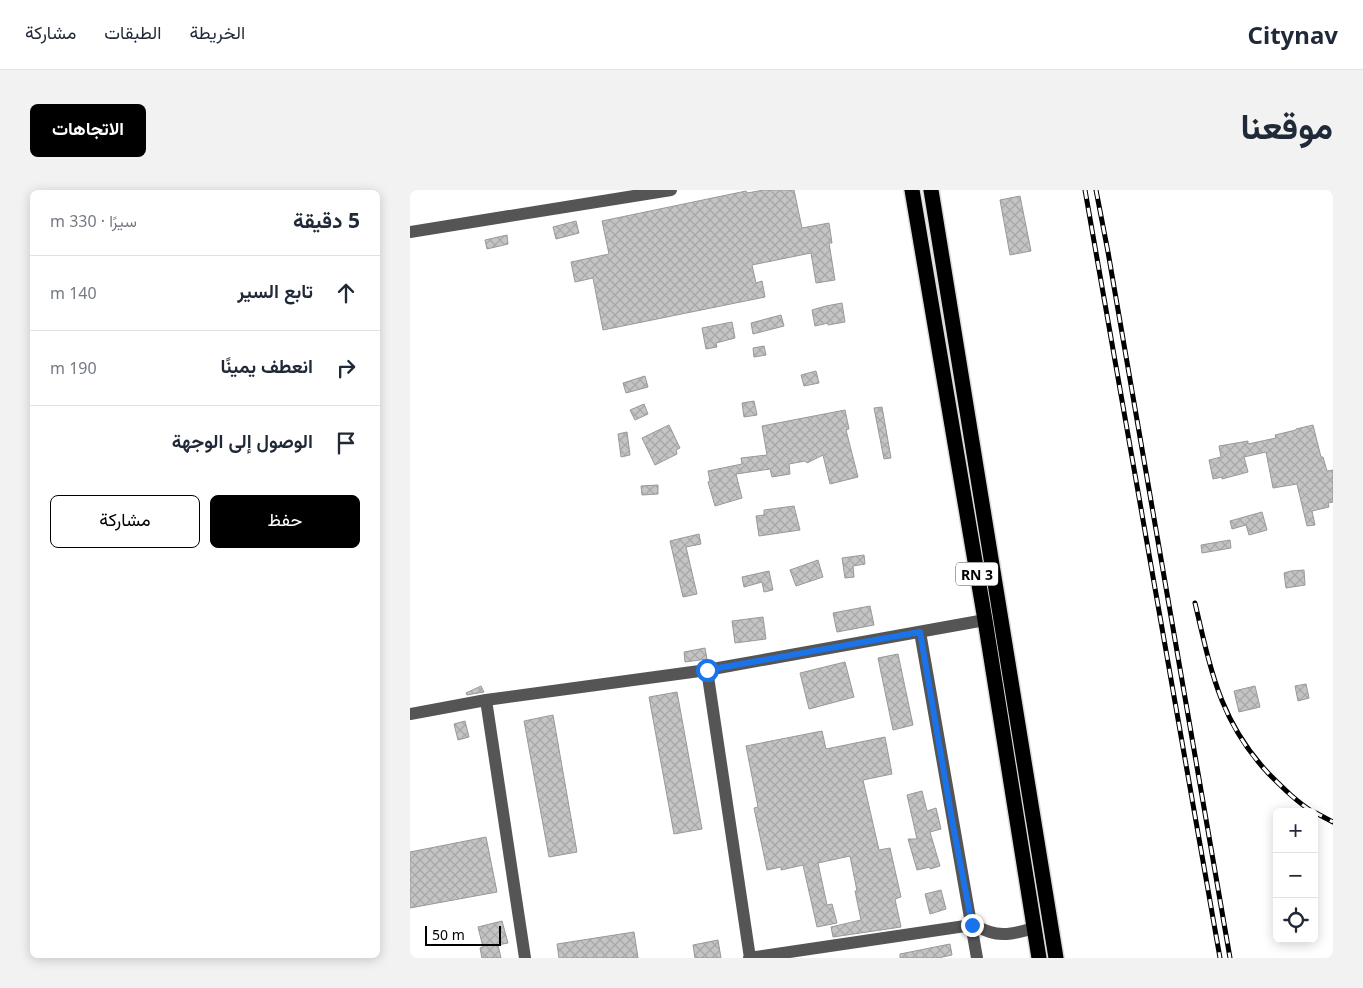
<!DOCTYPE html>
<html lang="ar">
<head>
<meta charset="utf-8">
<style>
  :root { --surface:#fff; --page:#f2f2f3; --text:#1f2937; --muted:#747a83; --line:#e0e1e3; --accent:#000 }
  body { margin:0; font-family:"Noto Sans",Vazirmatn,sans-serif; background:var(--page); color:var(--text); direction:rtl }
  .controls { position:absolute; right:15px; bottom:15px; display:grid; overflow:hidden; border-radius:8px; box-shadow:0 2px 12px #0003 }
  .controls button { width:45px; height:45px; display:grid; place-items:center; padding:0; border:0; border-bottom:1px solid var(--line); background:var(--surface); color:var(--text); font:25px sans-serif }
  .scale { position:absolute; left:15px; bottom:12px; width:76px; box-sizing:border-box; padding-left:5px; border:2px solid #000; border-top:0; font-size:14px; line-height:18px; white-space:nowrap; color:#000; -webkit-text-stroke:4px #fff; paint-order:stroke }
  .stop { position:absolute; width:15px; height:15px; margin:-11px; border:4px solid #1a73e8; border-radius:50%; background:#fff }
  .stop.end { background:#1a73e8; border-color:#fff; box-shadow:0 1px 5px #0008 }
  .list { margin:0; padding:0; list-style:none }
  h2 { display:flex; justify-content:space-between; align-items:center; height:65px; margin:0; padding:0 20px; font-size:21px }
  h2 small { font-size:16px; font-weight:400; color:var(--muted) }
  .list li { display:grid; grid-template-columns:32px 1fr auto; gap:15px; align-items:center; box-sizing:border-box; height:75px; padding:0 20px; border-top:1px solid var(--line) }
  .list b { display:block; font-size:19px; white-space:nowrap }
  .list em { font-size:16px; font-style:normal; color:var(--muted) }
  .actions { display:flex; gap:10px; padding:15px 20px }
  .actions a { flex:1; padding:11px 0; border:1px solid var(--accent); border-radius:8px; text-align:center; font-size:18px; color:var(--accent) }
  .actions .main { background:var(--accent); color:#fff }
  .icon { flex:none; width:28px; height:28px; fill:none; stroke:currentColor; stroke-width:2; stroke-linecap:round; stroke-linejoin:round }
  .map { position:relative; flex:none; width:923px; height:768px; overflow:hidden; direction:ltr; border-radius:8px }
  header { display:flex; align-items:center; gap:30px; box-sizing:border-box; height:70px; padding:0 25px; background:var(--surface); border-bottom:1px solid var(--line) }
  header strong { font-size:24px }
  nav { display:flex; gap:28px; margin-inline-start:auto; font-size:18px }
  .intro { display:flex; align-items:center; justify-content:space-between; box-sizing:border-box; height:120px; padding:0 30px }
  h1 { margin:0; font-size:35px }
  .button { padding:12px 22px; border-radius:8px; background:var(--accent); color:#fff; font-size:18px; font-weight:700 }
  main { display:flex; gap:30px; padding:0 30px }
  aside { flex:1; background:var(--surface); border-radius:8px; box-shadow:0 2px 12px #0003 }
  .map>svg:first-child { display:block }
  .building { fill:url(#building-cross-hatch); stroke:#999 }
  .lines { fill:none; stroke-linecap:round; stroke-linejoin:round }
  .highway-casing { stroke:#dbdbdb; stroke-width:18 }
  .minor { stroke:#555; stroke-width:12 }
  .highway { stroke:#000; stroke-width:15 }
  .rail-casing { stroke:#000; stroke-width:5 }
  .rail { stroke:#fff; stroke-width:3; stroke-dasharray:9; stroke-linecap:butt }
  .route { stroke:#1a73e8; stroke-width:6 }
  .labels { text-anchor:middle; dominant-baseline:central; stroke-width:5; stroke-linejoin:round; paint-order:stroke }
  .shield { fill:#fff; stroke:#4c4c4c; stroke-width:1 }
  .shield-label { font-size:14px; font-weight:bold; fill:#000 }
</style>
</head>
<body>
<header>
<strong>Citynav</strong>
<nav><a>الخريطة</a><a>الطبقات</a><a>مشاركة</a></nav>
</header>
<div class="intro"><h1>موقعنا</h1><a class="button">الاتجاهات</a></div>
<main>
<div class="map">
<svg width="923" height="768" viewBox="0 0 923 768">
  <defs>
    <pattern id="building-cross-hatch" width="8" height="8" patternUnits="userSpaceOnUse" patternTransform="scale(1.25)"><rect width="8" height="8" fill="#c4c4c4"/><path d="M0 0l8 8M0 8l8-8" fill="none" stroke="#a7a7a7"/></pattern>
  </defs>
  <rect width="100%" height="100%" fill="#fff"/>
  <path class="building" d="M 354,0 L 384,0 L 392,38 L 419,33 L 422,53 L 419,53 L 425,90 L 406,93 L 401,63 L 342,75 L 346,93 L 352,91 L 355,107 L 193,140 L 183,88 L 165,92 L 161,72 L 199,64 L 192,31 L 336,1 L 337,3 Z
    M 610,6 L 621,61 L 600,65 L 590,10 Z
    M 166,31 L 169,43 L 146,49 L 143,37 Z
    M 97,45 L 98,54 L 77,59 L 75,50 Z
    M 432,113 L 435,132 L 418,135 L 418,133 L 405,136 L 402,120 L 416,116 Z
    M 371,125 L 374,136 L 343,144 L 341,133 Z
    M 322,132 L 325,148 L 306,153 L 307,157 L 296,159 L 292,138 Z
    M 354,156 L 356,165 L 344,167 L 343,158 Z
    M 406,181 L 409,193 L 394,196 L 391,185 Z
    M 235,186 L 238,197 L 216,203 L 213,193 Z
    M 344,211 L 347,225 L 334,227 L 332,213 Z
    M 234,214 L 238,224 L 225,230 L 220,220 Z
    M 472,217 L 481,268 L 474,269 L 464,218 Z
    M 435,220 L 439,239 L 436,240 L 448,287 L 420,294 L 413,265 L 397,273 L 395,271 L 379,274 L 380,284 L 362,287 L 360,279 L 326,284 L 332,308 L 305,316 L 298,292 L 300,291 L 298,281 L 332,274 L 331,268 L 357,265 L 352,236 Z
    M 259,235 L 270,258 L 266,260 L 267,264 L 245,275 L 232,248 Z
    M 903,235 L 911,267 L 913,267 L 917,281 L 923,280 L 923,312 L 918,313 L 919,317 L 902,321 L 905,335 L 897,336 L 887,294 L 863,298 L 856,262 L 834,267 L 838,282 L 812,289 L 812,287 L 803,289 L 799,270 L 811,267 L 809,256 L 838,251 L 838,254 L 866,248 L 865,245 L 886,240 L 886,239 Z
    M 217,242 L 220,265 L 211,267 L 208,244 Z
    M 248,295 L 248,304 L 232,305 L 231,296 Z
    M 384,316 L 390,340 L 349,346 L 346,326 L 354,325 L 354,320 Z
    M 852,322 L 857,340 L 839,345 L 836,335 L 822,339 L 820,331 Z
    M 289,344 L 291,354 L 276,357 L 287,404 L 273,407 L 260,351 Z
    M 820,350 L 821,358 L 792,363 L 791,355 Z
    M 454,365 L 455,374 L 443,376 L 444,387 L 435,388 L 432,368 Z
    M 408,370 L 413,387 L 386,396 L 380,380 Z
    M 894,380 L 895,395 L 876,398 L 874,383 L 881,381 Z
    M 359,381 L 363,400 L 354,402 L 352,392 L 334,397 L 332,387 Z
    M 460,416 L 464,435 L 427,442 L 423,423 Z
    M 353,427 L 356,449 L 325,453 L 322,431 Z
    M 295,458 L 297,469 L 275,472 L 274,462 Z
    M 488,464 L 503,535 L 483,540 L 468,468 Z
    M 435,472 L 444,507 L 399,519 L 390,483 Z
    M 896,494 L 899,508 L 888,511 L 885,496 Z
    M 71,496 L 74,502 L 57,505 L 56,503 Z
    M 845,496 L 850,517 L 829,522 L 824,501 Z
    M 267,502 L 292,639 L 264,644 L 239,507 Z
    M 143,525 L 167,662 L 139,667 L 114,531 Z
    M 55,531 L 59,547 L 48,550 L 44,534 Z
    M 412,541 L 416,559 L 475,547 L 482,584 L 453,590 L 469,660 L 480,658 L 491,707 L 485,709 L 491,737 L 423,747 L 421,737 L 451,730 L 445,701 L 447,701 L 440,666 L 408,673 L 417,715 L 422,714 L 427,733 L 407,737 L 393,675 L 371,680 L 371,677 L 357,680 L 344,618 L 348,617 L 336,556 Z
    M 512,601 L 517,621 L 526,618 L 531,639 L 520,642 L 530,676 L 520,679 L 520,677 L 507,680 L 498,649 L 507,649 L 497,605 Z
    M 76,647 L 87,702 L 0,718 L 0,662 Z
    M 531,700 L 536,719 L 520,724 L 515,704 Z
    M 92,731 L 98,753 L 88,755 L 91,768 L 72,768 L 70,758 L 73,757 L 68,737 Z
    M 224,742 L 228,768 L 149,768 L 147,754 Z
    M 308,750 L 311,768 L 285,768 L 283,755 Z
    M 540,754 L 542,765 L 528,768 L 490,768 L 490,764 Z"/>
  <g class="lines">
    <defs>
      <path id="highway" d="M 502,0 L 575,430 L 629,768
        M 521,0 L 646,768"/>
    </defs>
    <use href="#highway" class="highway-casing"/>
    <path class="minor" d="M 0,42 L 261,0
      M 510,442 L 567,768
      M 297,480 L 340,768
      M 76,510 L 115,768
      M 0,524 L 76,510 L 297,480 L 575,430
      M 339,768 L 562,735 C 568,737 574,740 580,742 C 594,747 610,742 624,738"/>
    <use href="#highway" class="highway"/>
    <defs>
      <path id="rail" d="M 675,0 L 810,768
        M 686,0 L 698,62 L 820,768
        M 785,413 C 801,481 810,532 859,584 C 873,598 887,612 903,622
        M 904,622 L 923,632"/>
    </defs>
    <use href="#rail" class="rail-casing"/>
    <use href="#rail" class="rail"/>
  </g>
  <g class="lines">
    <path class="route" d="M 297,480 L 510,442 L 542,630 L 562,735"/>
  </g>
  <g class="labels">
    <rect class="shield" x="546" y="372.5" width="42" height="23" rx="4"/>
    <g class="shield-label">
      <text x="567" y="384">RN 3</text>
    </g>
  </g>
</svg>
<div class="controls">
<button>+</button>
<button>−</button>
<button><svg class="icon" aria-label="locate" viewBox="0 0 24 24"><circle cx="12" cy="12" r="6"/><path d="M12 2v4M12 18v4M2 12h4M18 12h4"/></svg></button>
</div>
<div class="scale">50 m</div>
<div class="stop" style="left:297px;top:480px"></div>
<div class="stop end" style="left:562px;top:735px"></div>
</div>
<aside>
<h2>5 دقيقة<small>سيرًا · 330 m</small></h2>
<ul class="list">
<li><svg class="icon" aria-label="ahead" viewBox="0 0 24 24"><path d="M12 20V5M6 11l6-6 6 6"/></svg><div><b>تابع السير</b></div><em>140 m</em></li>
<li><svg class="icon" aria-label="right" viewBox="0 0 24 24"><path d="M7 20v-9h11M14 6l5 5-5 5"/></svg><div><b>انعطف يمينًا</b></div><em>190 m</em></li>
<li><svg class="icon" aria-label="arrive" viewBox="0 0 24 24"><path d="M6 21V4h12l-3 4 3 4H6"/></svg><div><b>الوصول إلى الوجهة</b></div></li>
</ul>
<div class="actions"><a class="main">حفظ</a><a>مشاركة</a></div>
</aside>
</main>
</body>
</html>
